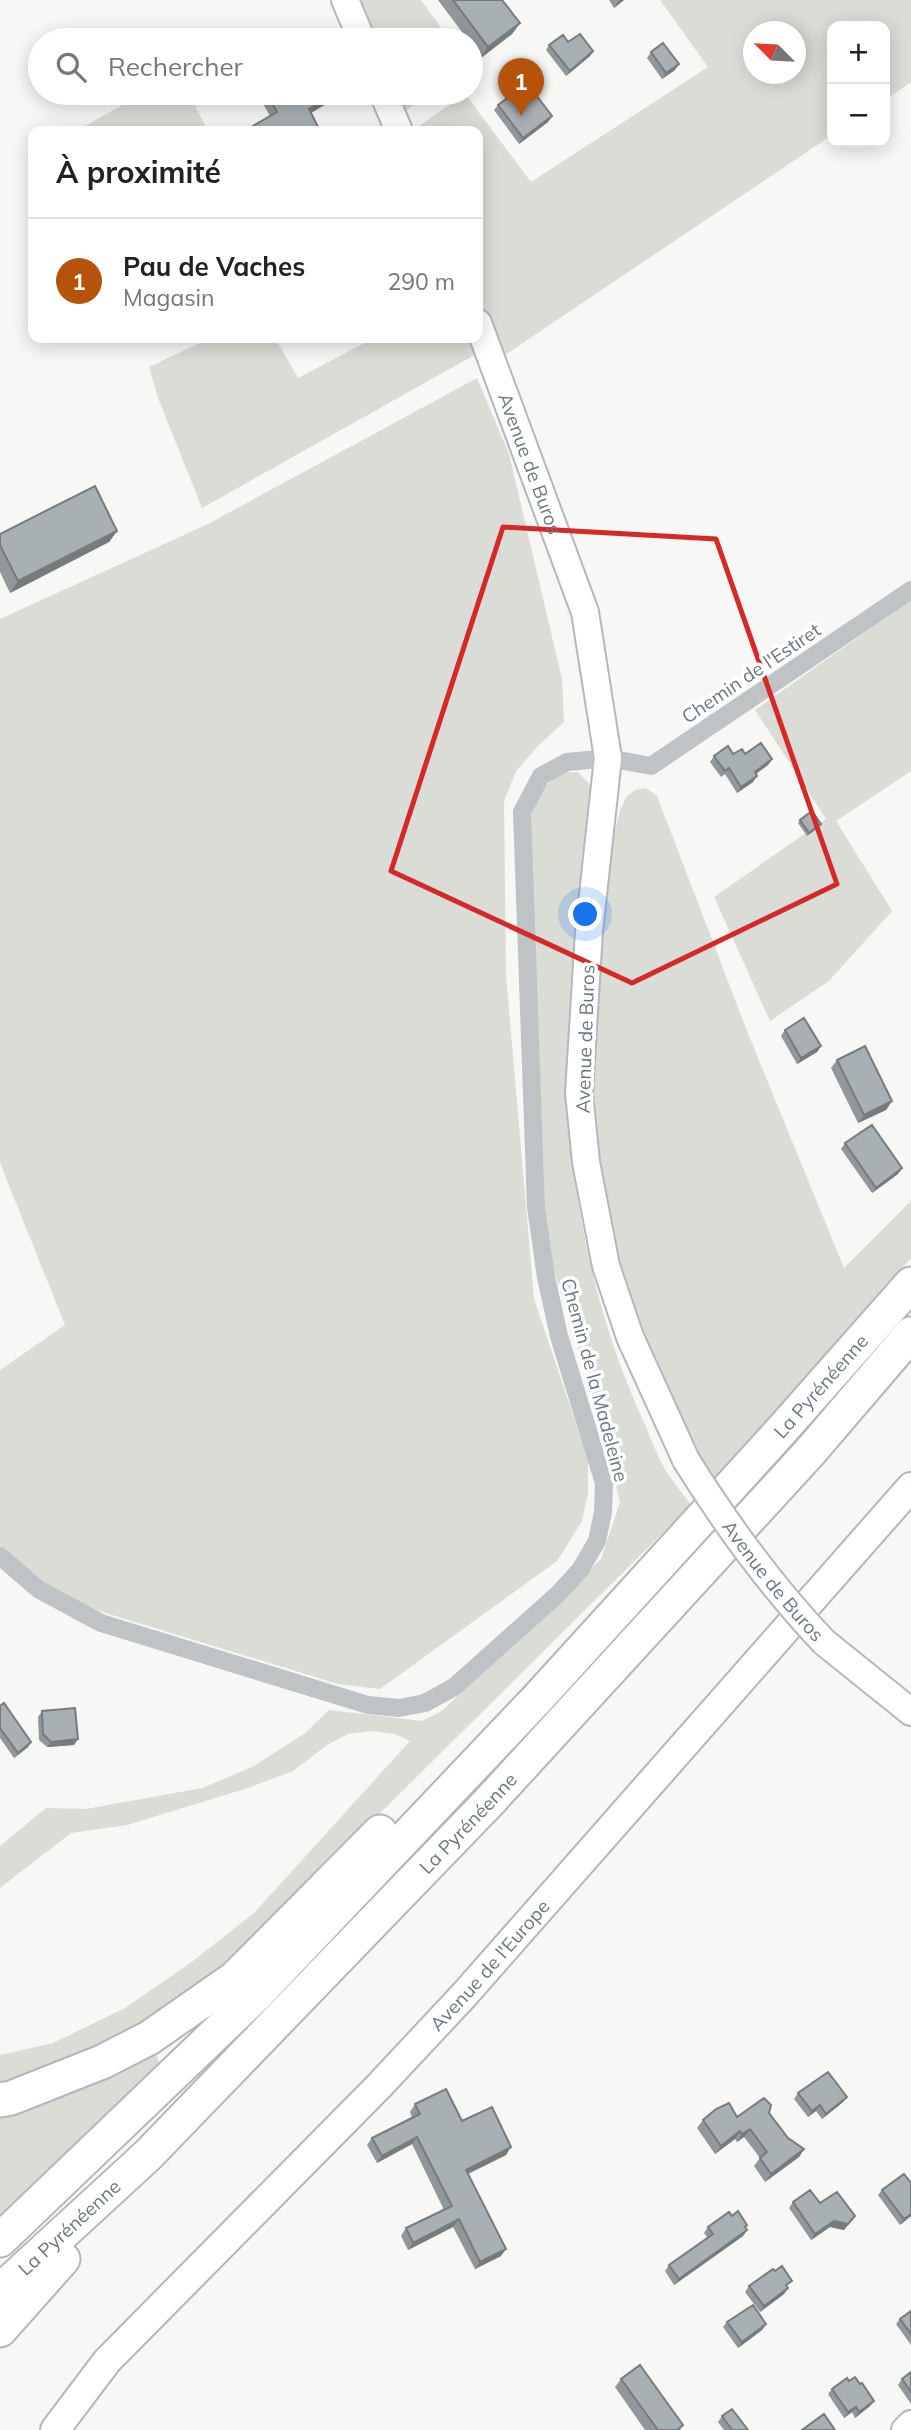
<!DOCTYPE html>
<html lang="fr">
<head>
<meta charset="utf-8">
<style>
  :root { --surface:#fff; --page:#f2f2f2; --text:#222; --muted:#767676; --line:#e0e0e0; --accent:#b45309 }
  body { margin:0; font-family:Mulish,sans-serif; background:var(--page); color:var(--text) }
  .controls { position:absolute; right:21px; top:21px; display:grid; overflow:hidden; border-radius:14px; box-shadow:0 4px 18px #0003 }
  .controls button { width:63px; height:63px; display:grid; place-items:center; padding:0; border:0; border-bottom:2px solid var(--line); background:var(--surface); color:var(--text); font:35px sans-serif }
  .compass { position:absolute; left:743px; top:21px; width:63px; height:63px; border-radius:50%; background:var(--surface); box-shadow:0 4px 18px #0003; rotate:294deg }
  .you { position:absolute; left:586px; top:915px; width:24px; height:24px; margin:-18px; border:5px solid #fff; border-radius:50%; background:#1a73e8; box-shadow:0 0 0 10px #1a73e833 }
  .badge { display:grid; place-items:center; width:46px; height:46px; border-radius:50%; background:var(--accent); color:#fff; font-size:23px; font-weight:700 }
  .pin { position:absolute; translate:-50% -58px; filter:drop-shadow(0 2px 4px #0008) }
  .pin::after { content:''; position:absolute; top:37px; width:24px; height:21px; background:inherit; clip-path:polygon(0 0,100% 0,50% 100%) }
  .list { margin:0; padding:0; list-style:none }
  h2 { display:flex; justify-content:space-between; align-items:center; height:91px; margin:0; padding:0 28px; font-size:30px }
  h2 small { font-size:23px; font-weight:400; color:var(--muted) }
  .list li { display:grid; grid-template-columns:46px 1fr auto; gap:21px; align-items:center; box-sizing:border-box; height:126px; padding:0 28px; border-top:2px solid var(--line) }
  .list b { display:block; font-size:26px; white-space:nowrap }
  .list p { margin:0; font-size:23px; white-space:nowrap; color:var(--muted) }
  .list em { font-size:23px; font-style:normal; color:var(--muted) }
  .icon { flex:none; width:38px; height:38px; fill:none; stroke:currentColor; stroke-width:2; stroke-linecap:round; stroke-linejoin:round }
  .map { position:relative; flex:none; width:911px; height:2430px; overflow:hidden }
  .search { position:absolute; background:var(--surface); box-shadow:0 4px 18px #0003; left:28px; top:28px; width:455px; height:77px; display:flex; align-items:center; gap:18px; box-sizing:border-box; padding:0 24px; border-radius:38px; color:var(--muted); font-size:26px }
  .panel { position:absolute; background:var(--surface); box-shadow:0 4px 18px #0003; left:28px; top:126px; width:455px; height:217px; border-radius:14px }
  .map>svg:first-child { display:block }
  .green { fill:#d9ddd6; fill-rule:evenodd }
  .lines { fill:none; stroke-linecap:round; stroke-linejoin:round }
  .secondary-casing { stroke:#b4b8bc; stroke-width:30 }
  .primary-casing { stroke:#b3b7ba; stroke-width:32 }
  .highway-casing { stroke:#b3b6b9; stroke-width:37 }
  .street { stroke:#bfc3c6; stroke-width:18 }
  .secondary { stroke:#fff; stroke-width:26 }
  .primary { stroke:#fff; stroke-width:28 }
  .highway { stroke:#fff; stroke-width:33 }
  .secondary-bridge-casing { stroke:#b4b8bc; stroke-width:30; stroke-linecap:butt }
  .secondary-bridge { stroke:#fff; stroke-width:26 }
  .wall { fill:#91979b }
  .shaded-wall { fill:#767b7e }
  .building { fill:#a9b0b4; stroke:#767b7e; stroke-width:2 }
  .marked { fill:none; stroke:#d62828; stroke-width:5; stroke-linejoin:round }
  .labels { text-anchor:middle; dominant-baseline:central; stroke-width:7; stroke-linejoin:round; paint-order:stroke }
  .street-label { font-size:19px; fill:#6a7782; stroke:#fff }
</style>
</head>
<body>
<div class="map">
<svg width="911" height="2430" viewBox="0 0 911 2430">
  <rect width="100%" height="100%" fill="#f7f7f5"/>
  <path class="green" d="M 355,0 L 421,0 L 450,40 L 371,40 Z
    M 660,0 L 911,0 L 911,82 L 885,100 L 885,26 L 832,26 L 832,135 L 502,357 L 478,295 L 478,131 L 413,130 L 465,94 L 531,182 L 708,67 ZM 754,32 L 796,32 L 796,74 L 754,74 Z
    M 144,93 L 188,93 L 208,131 L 76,131 Z
    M 393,93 L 432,93 L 402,113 Z
    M 210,338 L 275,338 L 298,378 L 374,338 L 472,338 L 478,353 L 202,508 L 158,398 L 149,367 Z
    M 477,378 L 509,454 L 562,679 L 564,722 L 537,747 L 516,771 L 504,801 L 506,975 L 534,1299 L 588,1459 L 588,1493 L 582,1521 L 557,1561 L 380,1689 L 338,1684 L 99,1611 L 63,1595 L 30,1576 L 0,1550 L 0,1370 L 65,1325 L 0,1163 L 0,619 L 208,524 Z
    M 911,600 L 911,771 L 836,821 L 892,911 L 829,981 L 770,1021 L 714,897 L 826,819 L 755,710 Z
    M 566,772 L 578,772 L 592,787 C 584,860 573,935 569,1009 C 561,1146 585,1293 642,1418 C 650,1435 656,1455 666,1471 C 674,1483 683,1494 691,1505 L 221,1971 L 121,2043 L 0,2089 L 0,2055 L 53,2043 L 125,2008 L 193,1961 L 254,1913 L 410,1741 L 395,1734 L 371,1731 L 348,1734 L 327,1745 L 293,1771 L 248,1788 L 127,1825 L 71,1833 L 0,1888 L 0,1846 L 46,1808 L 86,1809 L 202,1788 L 252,1767 L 304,1734 L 329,1710 L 422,1721 L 442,1711 L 601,1559 L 620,1502 L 596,1404 L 554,1271 L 545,1208 L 530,811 C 538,792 547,781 566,772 Z
    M 646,788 L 657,796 L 749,1036 L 844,1268 L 911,1201 L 911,1258 L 714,1480 L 692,1446 L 628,1304 L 614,1250 L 596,1148 L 591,1092 L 592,1017 L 607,865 L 620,810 L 627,796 L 635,790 Z
    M 154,2049 L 161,2066 L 0,2219 L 0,2111 Z"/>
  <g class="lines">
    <defs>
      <g id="secondary">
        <path d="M 345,0 L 362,40"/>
        <path d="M 383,93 L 399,131"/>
        <path id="s1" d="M 478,323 L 585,612 L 608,758 L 589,931 L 579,1093 L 586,1162 L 606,1266 L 630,1337 L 686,1460"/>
        <path d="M 824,1642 L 911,1712"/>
        <path d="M 905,2430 L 911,2424"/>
      </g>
      <g id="primary">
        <path id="s2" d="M 55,2430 L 107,2361 L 379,2086 L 465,1994 L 911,1487"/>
      </g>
      <g id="highway">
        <path d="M 0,2100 L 11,2098 L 102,2062 L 149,2038 L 235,1978 L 380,1832"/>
        <path id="s3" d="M 0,2240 L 257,1994 L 537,1699 L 781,1431 L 911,1284"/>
        <path id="s4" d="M 0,2291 L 148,2155 L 488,1803 L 810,1452 L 911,1334"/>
        <path d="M 0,2330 L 63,2259"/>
      </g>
    </defs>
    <use href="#secondary" class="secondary-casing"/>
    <use href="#primary" class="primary-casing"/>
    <use href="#highway" class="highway-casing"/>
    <path class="street" d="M 0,1556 L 38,1589 L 101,1623 L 368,1705 L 399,1708 L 425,1703 L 454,1687 L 558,1594 L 580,1570 L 597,1541 L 603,1512 L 604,1483 L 559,1336 L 546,1277 L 536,1207 L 522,812 L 541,776 L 567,762 L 608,758 L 651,766 L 911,590"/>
    <use href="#secondary" class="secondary"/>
    <use href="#primary" class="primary"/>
    <use href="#highway" class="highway"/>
    <defs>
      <g id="secondary-bridge">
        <path id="s5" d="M 686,1460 C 727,1526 771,1586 824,1642"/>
      </g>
    </defs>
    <use href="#secondary-bridge" class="secondary-bridge-casing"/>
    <use href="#secondary-bridge" class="secondary-bridge"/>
  </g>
  <path class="wall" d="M 438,0 L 502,0 L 520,23 L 512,34 L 481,58 L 471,44 L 471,40 L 468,40 Z
    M 609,0 L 624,0 L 614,8 Z
    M 568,42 L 593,51 L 590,56 L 566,76 L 546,50 L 549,45 Z
    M 651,52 L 675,70 L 662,79 L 647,58 Z
    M 257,93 L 329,93 L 326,104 L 311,113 L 320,131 L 249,131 L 253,126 L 270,116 Z
    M 498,105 L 552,116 L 548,122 L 519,144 L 494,110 Z
    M 117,531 L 109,542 L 10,593 L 0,572 L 0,534 Z
    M 745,754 L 772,759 L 768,765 L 756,774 L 753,782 L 737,793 L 725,774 L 721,777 L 710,762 L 714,756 Z
    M 800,820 L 821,824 L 819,827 L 807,836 L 798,823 Z
    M 785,1030 L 821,1046 L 817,1052 L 797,1064 L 781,1036 Z
    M 837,1060 L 892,1101 L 886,1110 L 858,1123 L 831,1068 Z
    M 845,1143 L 902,1168 L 898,1174 L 872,1193 L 841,1149 Z
    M 0,1706 L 31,1742 L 28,1747 L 14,1758 L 0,1738 Z
    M 42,1711 L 74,1745 L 47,1747 L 39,1740 L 38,1717 Z
    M 798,2093 L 843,2102 L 822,2119 L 816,2111 L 808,2117 L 794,2099 Z
    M 415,2104 L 462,2121 L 506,2155 L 468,2174 L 501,2256 L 475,2269 L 453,2227 L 408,2250 L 401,2236 L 406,2228 L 444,2210 L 412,2144 L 377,2163 L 367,2145 L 372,2138 L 412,2117 L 410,2112 Z
    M 769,2113 L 788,2138 L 804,2149 L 799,2157 L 765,2182 L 754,2166 L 760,2158 L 744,2137 L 737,2142 L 735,2139 L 715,2154 L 697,2128 L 703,2120 Z
    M 911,2183 L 911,2216 L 900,2225 L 878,2195 L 882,2190 Z
    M 793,2202 L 820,2203 L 855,2216 L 844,2230 L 830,2227 L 811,2240 L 789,2208 Z
    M 732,2216 L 747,2225 L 745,2227 L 747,2230 L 743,2236 L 674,2285 L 665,2271 L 669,2265 L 708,2238 L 704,2233 L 708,2227 Z
    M 775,2271 L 788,2288 L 784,2294 L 760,2312 L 745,2292 L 749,2286 Z
    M 911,2311 L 911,2345 L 896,2324 L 900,2319 Z
    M 727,2322 L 766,2324 L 762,2330 L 738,2348 L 723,2327 Z
    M 911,2372 L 911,2404 L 898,2385 L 902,2379 Z
    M 621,2379 L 683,2425 L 680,2430 L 645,2430 L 615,2387 Z
    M 849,2381 L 860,2384 L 874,2401 L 870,2406 L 855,2418 L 852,2412 L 844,2418 L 828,2394 L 832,2389 Z
    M 722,2416 L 748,2430 L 724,2430 L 718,2422 Z"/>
  <path class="shaded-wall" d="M 620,0 L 624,0 L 614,8 L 618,2 Z
    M 520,23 L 512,34 L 481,58 L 488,47 Z
    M 593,51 L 590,56 L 566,76 L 570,71 Z
    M 679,64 L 675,70 L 662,79 L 666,73 Z
    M 331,97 L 326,104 L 304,117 L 309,109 Z
    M 552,116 L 548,122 L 519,144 L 523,138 Z
    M 117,531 L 109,542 L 10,593 L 18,581 Z
    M 772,759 L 768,765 L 751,777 L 755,772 Z
    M 757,776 L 753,782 L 737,793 L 741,787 Z
    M 821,1046 L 817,1052 L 797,1064 L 801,1058 Z
    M 892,1101 L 886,1110 L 858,1123 L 864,1115 Z
    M 902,1168 L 898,1174 L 872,1193 L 876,1188 Z
    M 78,1739 L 74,1745 L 47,1747 L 51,1742 Z
    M 31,1742 L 28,1747 L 14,1758 L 18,1753 Z
    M 847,2097 L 843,2102 L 822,2119 L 826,2114 Z
    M 820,2105 L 816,2111 L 808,2117 L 812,2111 Z
    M 750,2129 L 744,2137 L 737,2142 L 742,2134 Z
    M 740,2131 L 735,2139 L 715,2154 L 721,2146 Z
    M 417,2137 L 412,2144 L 377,2163 L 382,2156 Z
    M 511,2147 L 506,2155 L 461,2177 L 466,2170 Z
    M 804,2149 L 799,2157 L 765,2182 L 771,2174 Z
    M 911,2214 L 911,2216 L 900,2225 L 904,2219 Z
    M 855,2216 L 844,2230 L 830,2227 L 811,2240 L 815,2234 L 834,2221 Z
    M 459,2219 L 453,2227 L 408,2250 L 413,2243 Z
    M 747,2230 L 743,2236 L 674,2285 L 679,2279 Z
    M 506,2249 L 501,2256 L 475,2269 L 480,2262 Z
    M 788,2288 L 784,2294 L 760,2312 L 764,2306 Z
    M 766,2324 L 762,2330 L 738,2348 L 742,2342 Z
    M 874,2401 L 870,2406 L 855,2418 L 859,2412 Z
    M 856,2407 L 852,2412 L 844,2418 L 848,2412 Z"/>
  <path class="building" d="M 453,0 L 502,0 L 520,23 L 488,47 Z
    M 244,34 L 248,40 L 233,40 Z
    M 273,34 L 276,40 L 262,40 Z
    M 580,34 L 593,51 L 570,71 L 549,45 L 563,35 L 568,42 Z
    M 663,43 L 679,64 L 666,73 L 651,52 Z
    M 527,83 L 552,116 L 523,138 L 498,105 Z
    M 266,93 L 329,93 L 331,97 L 309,109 L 320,131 L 256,131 L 253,126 L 277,112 Z
    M 95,486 L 117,531 L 18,581 L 0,545 L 0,534 Z
    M 761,743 L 772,759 L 755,772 L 757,776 L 741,787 L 729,768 L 725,771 L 714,756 L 728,746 L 733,754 L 742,749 L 745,754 Z
    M 812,811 L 821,824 L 809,833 L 800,820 Z
    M 804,1018 L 821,1046 L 801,1058 L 785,1030 Z
    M 865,1046 L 892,1101 L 864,1115 L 837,1060 Z
    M 872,1125 L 902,1168 L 876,1188 L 845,1143 Z
    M 4,1703 L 31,1742 L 18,1753 L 0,1728 L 0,1706 Z
    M 75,1708 L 78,1739 L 51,1742 L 43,1734 L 42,1711 Z
    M 828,2072 L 847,2097 L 826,2114 L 820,2105 L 812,2111 L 798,2093 Z
    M 446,2089 L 462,2121 L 492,2107 L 511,2147 L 466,2170 L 506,2249 L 480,2262 L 459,2219 L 413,2243 L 406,2228 L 452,2206 L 417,2137 L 382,2156 L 372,2138 L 420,2114 L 415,2104 Z
    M 764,2098 L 771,2105 L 769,2113 L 788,2138 L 804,2149 L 771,2174 L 760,2158 L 767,2152 L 750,2129 L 742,2134 L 740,2131 L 721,2146 L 703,2120 L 716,2109 L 729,2103 L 737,2117 Z
    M 904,2174 L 911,2183 L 911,2214 L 904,2219 L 882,2190 Z
    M 810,2190 L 820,2203 L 837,2192 L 855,2216 L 848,2224 L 834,2221 L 815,2234 L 793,2202 Z
    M 738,2211 L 747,2225 L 745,2227 L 747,2230 L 679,2279 L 669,2265 L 713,2234 L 708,2227 L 729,2212 L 732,2216 Z
    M 782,2266 L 792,2281 L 786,2285 L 788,2288 L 764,2306 L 749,2286 L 773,2269 L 775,2271 Z
    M 753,2305 L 766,2324 L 742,2342 L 727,2322 Z
    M 911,2311 L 911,2334 L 900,2319 Z
    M 640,2365 L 683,2425 L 677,2430 L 658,2430 L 621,2379 Z
    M 911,2372 L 911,2392 L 902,2379 Z
    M 855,2377 L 860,2384 L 862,2383 L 874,2401 L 859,2412 L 856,2407 L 848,2412 L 832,2389 L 847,2378 L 849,2381 Z
    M 732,2409 L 748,2430 L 732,2430 L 722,2416 Z
    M 824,2414 L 835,2430 L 802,2430 Z"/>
  <path class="marked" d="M 503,527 L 716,539 L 837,884 L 632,983 L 391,871 Z"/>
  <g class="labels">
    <g class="street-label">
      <text stroke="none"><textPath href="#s1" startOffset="150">Avenue de Buros</textPath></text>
      <text transform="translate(751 673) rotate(-34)">Chemin de l'Estiret</text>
      <text transform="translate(585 1039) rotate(-88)">Avenue de Buros</text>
      <text transform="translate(595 1380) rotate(75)">Chemin de la Madeleine</text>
      <text stroke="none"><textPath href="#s3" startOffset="1185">La Pyrénéenne</textPath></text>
      <text stroke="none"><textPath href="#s5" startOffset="149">Avenue de Buros</textPath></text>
      <text stroke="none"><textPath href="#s4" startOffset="662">La Pyrénéenne</textPath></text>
      <text stroke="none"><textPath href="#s2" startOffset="637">Avenue de l'Europe</textPath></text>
      <text stroke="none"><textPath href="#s4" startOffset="94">La Pyrénéenne</textPath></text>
    </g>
  </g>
</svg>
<div class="controls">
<button>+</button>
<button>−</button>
</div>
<svg class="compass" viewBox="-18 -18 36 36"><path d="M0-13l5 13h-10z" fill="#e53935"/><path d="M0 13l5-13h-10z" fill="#767676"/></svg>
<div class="you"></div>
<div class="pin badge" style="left:521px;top:116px">1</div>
<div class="search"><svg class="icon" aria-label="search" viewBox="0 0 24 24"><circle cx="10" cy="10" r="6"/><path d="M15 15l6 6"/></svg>Rechercher</div>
<section class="panel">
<h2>À proximité<small></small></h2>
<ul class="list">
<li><span class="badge">1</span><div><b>Pau de Vaches</b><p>Magasin</p></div><em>290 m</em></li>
</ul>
</section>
</div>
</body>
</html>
